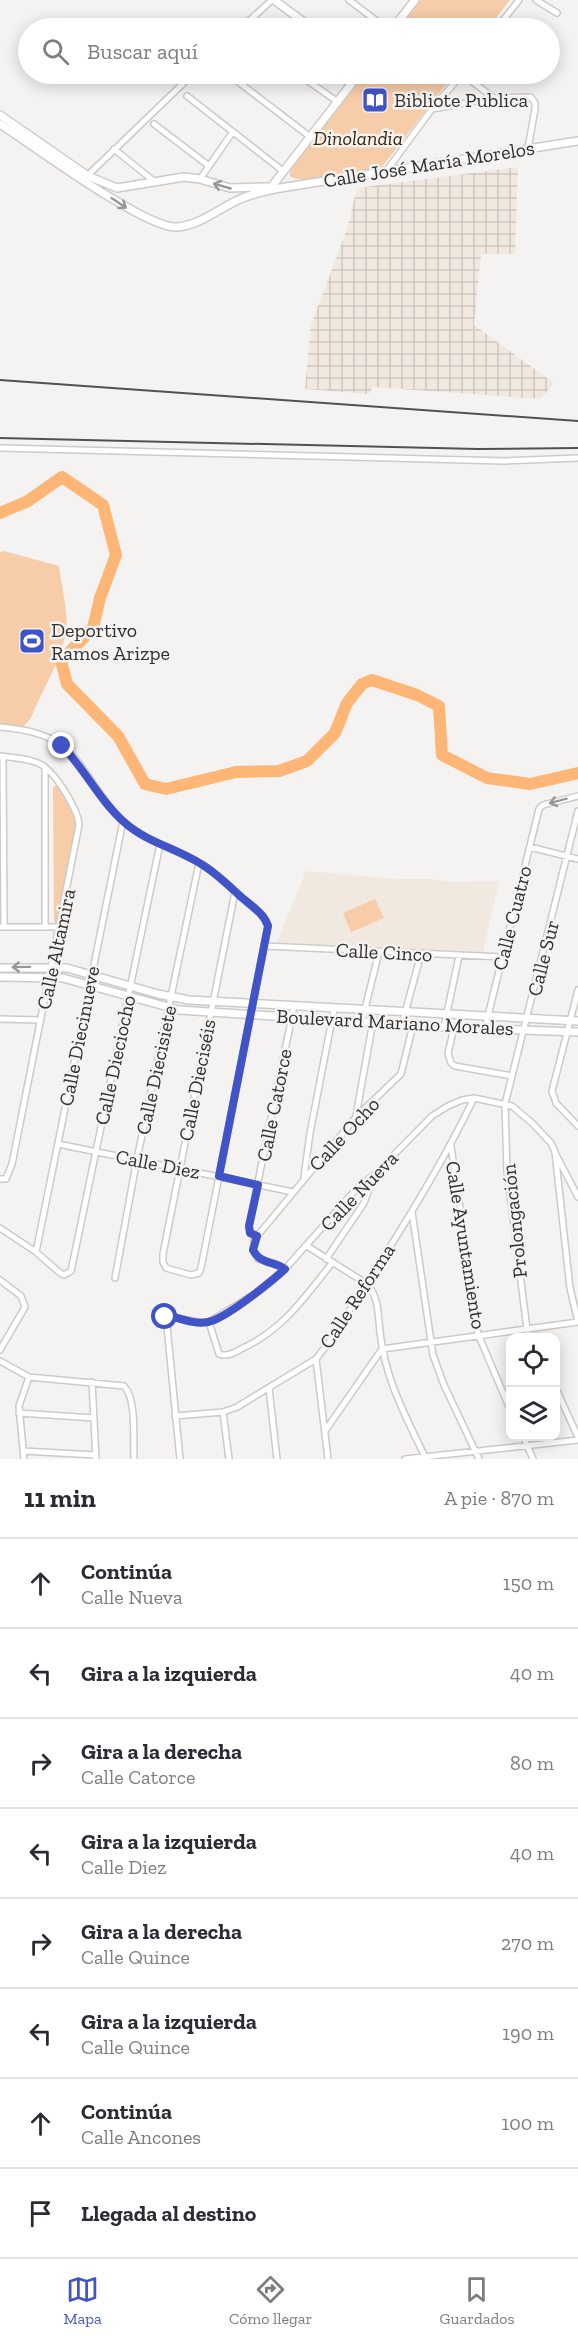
<!DOCTYPE html>
<html lang="es">
<head>
<meta charset="utf-8">
<style>
  :root { --surface:#fff; --page:#f2f2f3; --text:#2b2b33; --muted:#7c7c81; --line:#e1e1e2; --accent:#4154c7 }
  body { margin:0; font-family:"Zilla Slab",serif; background:var(--page); color:var(--text) }
  .controls { position:absolute; right:18px; bottom:18px; display:grid; overflow:hidden; border-radius:12px; box-shadow:0 3px 15px #0003 }
  .controls button { width:54px; height:54px; display:grid; place-items:center; padding:0; border:0; border-bottom:2px solid var(--line); background:var(--surface); color:var(--text); font:30px sans-serif }
  .stop { position:absolute; width:18px; height:18px; margin:-14px; border:4px solid #4154c7; border-radius:50%; background:#fff }
  .stop.end { background:#4154c7; border-color:#fff; box-shadow:0 2px 6px #0008 }
  .list { margin:0; padding:0; list-style:none }
  h2 { display:flex; justify-content:space-between; align-items:center; height:78px; margin:0; padding:0 24px; font-size:26px }
  h2 small { font-size:20px; font-weight:400; color:var(--muted) }
  .list li { display:grid; grid-template-columns:39px 1fr auto; gap:18px; align-items:center; box-sizing:border-box; height:90px; padding:0 24px; border-top:2px solid var(--line) }
  .list b { display:block; font-size:22px; white-space:nowrap }
  .list p { margin:0; font-size:20px; white-space:nowrap; color:var(--muted) }
  .list em { font-size:20px; font-style:normal; color:var(--muted) }
  .icon { flex:none; width:33px; height:33px; fill:none; stroke:currentColor; stroke-width:2; stroke-linecap:round; stroke-linejoin:round }
  .map { position:relative; flex:none; width:578px; height:1459px; overflow:hidden }
  .search { position:absolute; background:var(--surface); box-shadow:0 3px 15px #0003; left:18px; right:18px; top:18px; height:66px; display:flex; align-items:center; gap:15px; box-sizing:border-box; padding:0 21px; border-radius:33px; color:var(--muted); font-size:22px }
  .sheet { height:798px; background:var(--surface) }
  nav { display:flex; justify-content:space-around; align-items:center; box-sizing:border-box; height:84px; border-top:2px solid var(--line); background:var(--surface); font-size:16px; color:var(--muted) }
  nav a { display:grid; justify-items:center; gap:3px }
  nav .on { color:var(--accent) }
  .map>svg:first-child { display:block }
  .built { fill:#f1e8e0 }
  .industrial { fill:url(#industrial-grid) }
  .park { fill:#f7cca9 }
  .lines { fill:none; stroke-linecap:round; stroke-linejoin:round }
  .river { stroke:#feb677; stroke-width:12 }
  .minor-casing { stroke:#cdcac8; stroke-width:8 }
  .tertiary-casing { stroke:#cdcac8; stroke-width:10 }
  .minor { stroke:#fff; stroke-width:5 }
  .tertiary { stroke:#fff; stroke-width:7 }
  .rail { stroke:#535150; stroke-width:2 }
  .oneway { stroke:#989796 }
  .route { stroke:#4154c7; stroke-width:8 }
  .labels { text-anchor:middle; dominant-baseline:central; stroke-width:5; stroke-linejoin:round; paint-order:stroke }
  .poi-label { font-size:20px; fill:#302f2e; stroke:#f5f3f1; text-anchor:start }
  .park-label { font-size:20px; font-style:italic; fill:#3f2308; stroke:#f5f3f1 }
  .street-label { font-size:20px; fill:#302f2e; stroke:#f5f3f1 }
</style>
</head>
<body>
<div class="map">
<svg width="578" height="1459" viewBox="0 0 578 1459">
  <defs>
    <pattern id="industrial-grid" width="8" height="8" patternUnits="userSpaceOnUse" patternTransform="scale(1.5)"><rect width="8" height="8" fill="#f1e8e0"/><path d="M0 4h8M4 0v8" fill="none" stroke="#cfc7c0"/></pattern>
  </defs>
  <rect width="100%" height="100%" fill="#f5f3f1"/>
  <path class="built" d="M 306,871 L 397,879 L 432,879 L 451,882 L 499,881 L 483,952 L 277,942 Z"/>
  <path class="industrial" d="M 518,167 L 515,254 L 481,254 L 474,325 L 554,383 L 540,399 L 373,387 L 369,394 L 305,389 L 311,325 L 347,229 L 357,188 Z"/>
  <path class="park" d="M 421,0 L 510,0 L 488,28 L 399,28 Z
    M 363,74 L 454,74 L 382,167 C 363,170 305,187 290,176 L 290,167 Z
    M 4,551 L 59,566 C 61,585 69,613 66,631 C 63,656 41,693 31,718 L 23,727 L 0,723 L 0,552 Z
    M 57,785 L 78,822 L 59,924 L 54,922 L 53,787 Z
    M 375,899 L 384,918 L 351,932 L 343,913 Z"/>
  <g class="lines">
    <path class="river" d="M 0,513 L 28,501 L 62,477 L 103,505 L 116,555 L 100,598 L 93,628 L 61,661 L 67,684 L 118,736 L 145,784 L 166,789 L 236,772 L 279,771 L 307,761 L 335,733 L 347,703 L 362,684 L 372,680 L 417,695 L 439,706 L 442,755 L 487,778 L 530,784 L 578,773"/>
    <defs>
      <path id="minor" d="M 349,0 L 386,28
        M 536,0 L 557,13
        M 241,28 L 272,0
        M 497,28 L 519,0
        M 228,74 L 309,136
        M 298,74 L 338,102
        M 462,74 L 494,98
        M 187,96 L 283,171
        M 432,109 L 494,98 L 531,97 L 535,103 L 535,109 L 528,148
        M 154,124 L 209,166
        M 114,149 L 155,182
        M 387,170 L 432,109 L 462,74
        M 85,178 L 193,74
        M 200,179 L 232,133
        M 0,448 L 504,461 L 578,458
        M 0,727 C 21,729 43,732 61,745 C 87,765 99,801 125,823 C 147,841 173,849 198,862 C 216,872 231,888 247,902 C 255,910 265,915 268,926 L 201,1268 L 199,1273 L 191,1275 L 166,1268 L 163,1262 L 163,1254 L 235,892
        M 0,756 C 13,758 30,758 42,765 C 56,774 78,809 79,825 L 12,1164 L 6,1179 L 0,1179
        M 3,757 L 4,926
        M 45,767 L 45,926
        M 530,847 L 578,859
        M 0,927 L 60,927
        M 266,946 L 503,957
        M 578,990 L 552,1091 L 556,1103 L 578,1126
        M 0,1019 L 41,1020
        M 362,1021 L 379,952
        M 402,1024 L 421,954
        M 444,1027 L 459,956
        M 454,1027 L 448,1054 L 451,1063 L 455,1066 L 512,1076
        M 485,1028 L 539,809 L 543,805 L 578,796
        M 356,1116 L 373,1021
        M 58,1144 L 293,1192
        M 451,1146 L 478,1334 L 510,1409
        M 555,1153 L 578,1197
        M 304,1177 L 310,1133 L 334,1009
        M 412,1212 L 433,1355 L 444,1385 L 479,1459
        M 0,1228 L 36,1252 L 60,1273 L 64,1275 L 71,1271 L 160,844
        M 257,1236 L 250,1233 L 249,1226 L 294,1006
        M 307,1246 L 367,1284 C 379,1297 378,1315 380,1332 C 385,1379 406,1417 426,1459
        M 36,1252 L 123,821
        M 326,1259 L 364,1203 L 374,1175
        M 285,1269 L 276,1264 L 258,1259 L 253,1250 L 254,1240 L 356,1117 L 401,1074 L 413,1025
        M 115,1278 L 137,1159 L 199,863
        M 0,1280 L 21,1296 L 25,1307 L 0,1350
        M 209,1322 L 219,1354 C 227,1357 234,1353 241,1349 C 283,1330 304,1298 332,1263
        M 531,1338 L 527,1329 L 507,1171 L 505,1104 L 578,811
        M 316,1359 L 328,1459
        M 0,1361 L 29,1377 L 124,1386 C 137,1399 133,1441 134,1459
        M 92,1382 L 96,1459
        M 269,1388 L 277,1459
        M 556,1389 L 578,1437
        M 223,1412 L 229,1459
        M 19,1413 L 94,1418
        M 175,1416 L 223,1412 L 237,1407 L 316,1359 L 329,1342 C 380,1263 433,1183 474,1098
        M 325,1431 L 382,1349 L 578,1322
        M 523,1436 L 533,1459
        M 23,1451 L 96,1455
        M 24,1459 L 19,1406 L 29,1377
        M 180,1459 L 166,1316 L 198,1322 L 209,1322 L 253,1295 L 285,1269 L 359,1186 L 374,1175 L 432,1116 L 448,1106 L 462,1100 L 474,1098 L 512,1106 L 532,1123 L 551,1143 L 555,1152 L 570,1288 L 578,1322
        M 405,1459 L 578,1440"/>
      <path id="tertiary" d="M 274,0 L 312,28
        M 393,28 L 415,0
        M 0,115 L 88,176 L 117,188 L 184,177 L 200,179 L 230,188 L 268,187
        M 0,124 C 31,144 147,230 177,227 C 200,225 217,210 236,201 C 249,194 265,191 280,188 L 578,141
        M 269,190 L 359,74
        M 0,968 L 67,968 L 158,994 L 189,1000 L 578,1021
        M 0,977 L 63,978 L 179,1010 L 444,1027 L 578,1032"/>
    </defs>
    <use href="#minor" class="minor-casing"/>
    <use href="#tertiary" class="tertiary-casing"/>
    <use href="#minor" class="minor"/>
    <use href="#tertiary" class="tertiary"/>
    <path class="rail" d="M 0,380 L 578,421
      M 0,438 L 478,449 L 578,448"/>
  </g>
  <defs><path id="oneway-shaft" d="M-6 0H5M1.5-3L5.5 0L1.5 3" fill="none" stroke-width="1.6" stroke-linecap="round" stroke-linejoin="round" transform="scale(1.5)"/></defs>
  <g class="oneway">
    <use href="#oneway-shaft" transform="translate(222 186) rotate(-164)"/>
    <use href="#oneway-shaft" transform="translate(119 203) rotate(34)"/>
    <use href="#oneway-shaft" transform="translate(558 801) rotate(165)"/>
    <use href="#oneway-shaft" transform="translate(21 967) rotate(179)"/>
  </g>
  <g class="lines">
    <path class="route" d="M 62,746 C 85,769 99,800 124,822 C 146,842 176,848 201,864 C 215,872 228,885 240,896 C 250,905 264,913 268,926 L 219,1176 L 258,1185 L 249,1226 L 250,1233 L 257,1236 L 253,1250 C 260,1264 273,1261 285,1269 C 271,1282 225,1319 208,1322 C 195,1325 179,1318 167,1315 L 165,1317"/>
  </g>
  <defs>
    <symbol id="library-square" viewBox="-11 -11 22 22"><rect x="-9" y="-9" width="18" height="18" rx="4" fill="#4154c7" stroke="#f5f3f1"/><path d="M-6-4Q-3-5.5-.7-3.5V5Q-3 3-6 4ZM6-4Q3-5.5 .7-3.5V5Q3 3 6 4Z" fill="#fff"/></symbol>
    <symbol id="stadium-square" viewBox="-11 -11 22 22"><rect x="-9" y="-9" width="18" height="18" rx="4" fill="#4154c7" stroke="#f5f3f1"/><path d="M0-5a6.5 5 0 1 0 0 10a6.5 5 0 1 0 0-10ZM-3.5-1.8h7v3.6h-7Z" fill="#fff"/></symbol>
  </defs>
  <g fill-rule="evenodd">
    <use href="#library-square" x="360" y="85" width="30" height="30"/>
    <use href="#stadium-square" x="17" y="626" width="30" height="30"/>
  </g>
  <g class="labels">
    <g class="poi-label">
      <text x="394" y="100">Bibliote Publica</text>
      <text x="51" y="630">Deportivo<tspan x="51" dy="23">Ramos Arizpe</tspan></text>
    </g>
    <g class="park-label">
      <text x="358" y="138">Dinolandia</text>
    </g>
    <g class="street-label">
      <text transform="translate(429 164) rotate(-9)">Calle José María Morelos</text>
      <text transform="translate(512 918) rotate(-76)">Calle Cuatro</text>
      <text transform="translate(56 949) rotate(-78)">Calle Altamira</text>
      <text transform="translate(384 952) rotate(3)">Calle Cinco</text>
      <text transform="translate(543 958) rotate(-76)">Calle Sur</text>
      <text transform="translate(395 1022) rotate(3)">Boulevard Mariano Morales</text>
      <text transform="translate(79 1036) rotate(-79)">Calle Diecinueve</text>
      <text transform="translate(115 1060) rotate(-78)">Calle Dieciocho</text>
      <text transform="translate(156 1070) rotate(-78)">Calle Diecisiete</text>
      <text transform="translate(197 1080) rotate(-79)">Calle Dieciséis</text>
      <text transform="translate(274 1105) rotate(-79)">Calle Catorce</text>
      <text transform="translate(344 1134) rotate(-47)">Calle Ocho</text>
      <text transform="translate(158 1164) rotate(11)">Calle Diez</text>
      <text transform="translate(359 1191) rotate(-46)">Calle Nueva</text>
      <text transform="translate(514 1221) rotate(-96)">Prolongación</text>
      <text transform="translate(466 1245) rotate(81)">Calle Ayuntamiento</text>
      <text transform="translate(357 1296) rotate(-57)">Calle Reforma</text>
    </g>
  </g>
</svg>
<div class="controls">
<button><svg class="icon" aria-label="locate" viewBox="0 0 24 24"><circle cx="12" cy="12" r="6"/><path d="M12 2v4M12 18v4M2 12h4M18 12h4"/></svg></button>
<button><svg class="icon" aria-label="layers" viewBox="0 0 24 24"><path d="M12 4l9 5-9 5-9-5zM3 14l9 5 9-5"/></svg></button>
</div>
<div class="stop" style="left:165px;top:1317px"></div>
<div class="stop end" style="left:62px;top:746px"></div>
<div class="search"><svg class="icon" aria-label="search" viewBox="0 0 24 24"><circle cx="10" cy="10" r="6"/><path d="M15 15l6 6"/></svg>Buscar aquí</div>
</div>
<section class="sheet">
<h2>11 min<small>A pie · 870 m</small></h2>
<ul class="list">
<li><svg class="icon" aria-label="ahead" viewBox="0 0 24 24"><path d="M12 20V5M6 11l6-6 6 6"/></svg><div><b>Continúa</b><p>Calle Nueva</p></div><em>150 m</em></li>
<li><svg class="icon" aria-label="left" viewBox="0 0 24 24"><path d="M17 20v-9H6M10 6l-5 5 5 5"/></svg><div><b>Gira a la izquierda</b></div><em>40 m</em></li>
<li><svg class="icon" aria-label="right" viewBox="0 0 24 24"><path d="M7 20v-9h11M14 6l5 5-5 5"/></svg><div><b>Gira a la derecha</b><p>Calle Catorce</p></div><em>80 m</em></li>
<li><svg class="icon" aria-label="left" viewBox="0 0 24 24"><path d="M17 20v-9H6M10 6l-5 5 5 5"/></svg><div><b>Gira a la izquierda</b><p>Calle Diez</p></div><em>40 m</em></li>
<li><svg class="icon" aria-label="right" viewBox="0 0 24 24"><path d="M7 20v-9h11M14 6l5 5-5 5"/></svg><div><b>Gira a la derecha</b><p>Calle Quince</p></div><em>270 m</em></li>
<li><svg class="icon" aria-label="left" viewBox="0 0 24 24"><path d="M17 20v-9H6M10 6l-5 5 5 5"/></svg><div><b>Gira a la izquierda</b><p>Calle Quince</p></div><em>190 m</em></li>
<li><svg class="icon" aria-label="ahead" viewBox="0 0 24 24"><path d="M12 20V5M6 11l6-6 6 6"/></svg><div><b>Continúa</b><p>Calle Ancones</p></div><em>100 m</em></li>
<li><svg class="icon" aria-label="arrive" viewBox="0 0 24 24"><path d="M6 21V4h12l-3 4 3 4H6"/></svg><div><b>Llegada al destino</b></div></li>
</ul>
</section>
<nav>
<a class="on"><svg class="icon" aria-label="map" viewBox="0 0 24 24"><path d="M3 6l6-2 6 2 6-2v14l-6 2-6-2-6 2zM9 4v14M15 6v14"/></svg>Mapa</a>
<a><svg class="icon" aria-label="directions" viewBox="0 0 24 24"><path d="M12 3l9 9-9 9-9-9zM9 14v-3h6M13 9l2 2-2 2"/></svg>Cómo llegar</a>
<a><svg class="icon" aria-label="saved" viewBox="0 0 24 24"><path d="M7 4h10v16l-5-4-5 4z"/></svg>Guardados</a>
</nav>
</body>
</html>
